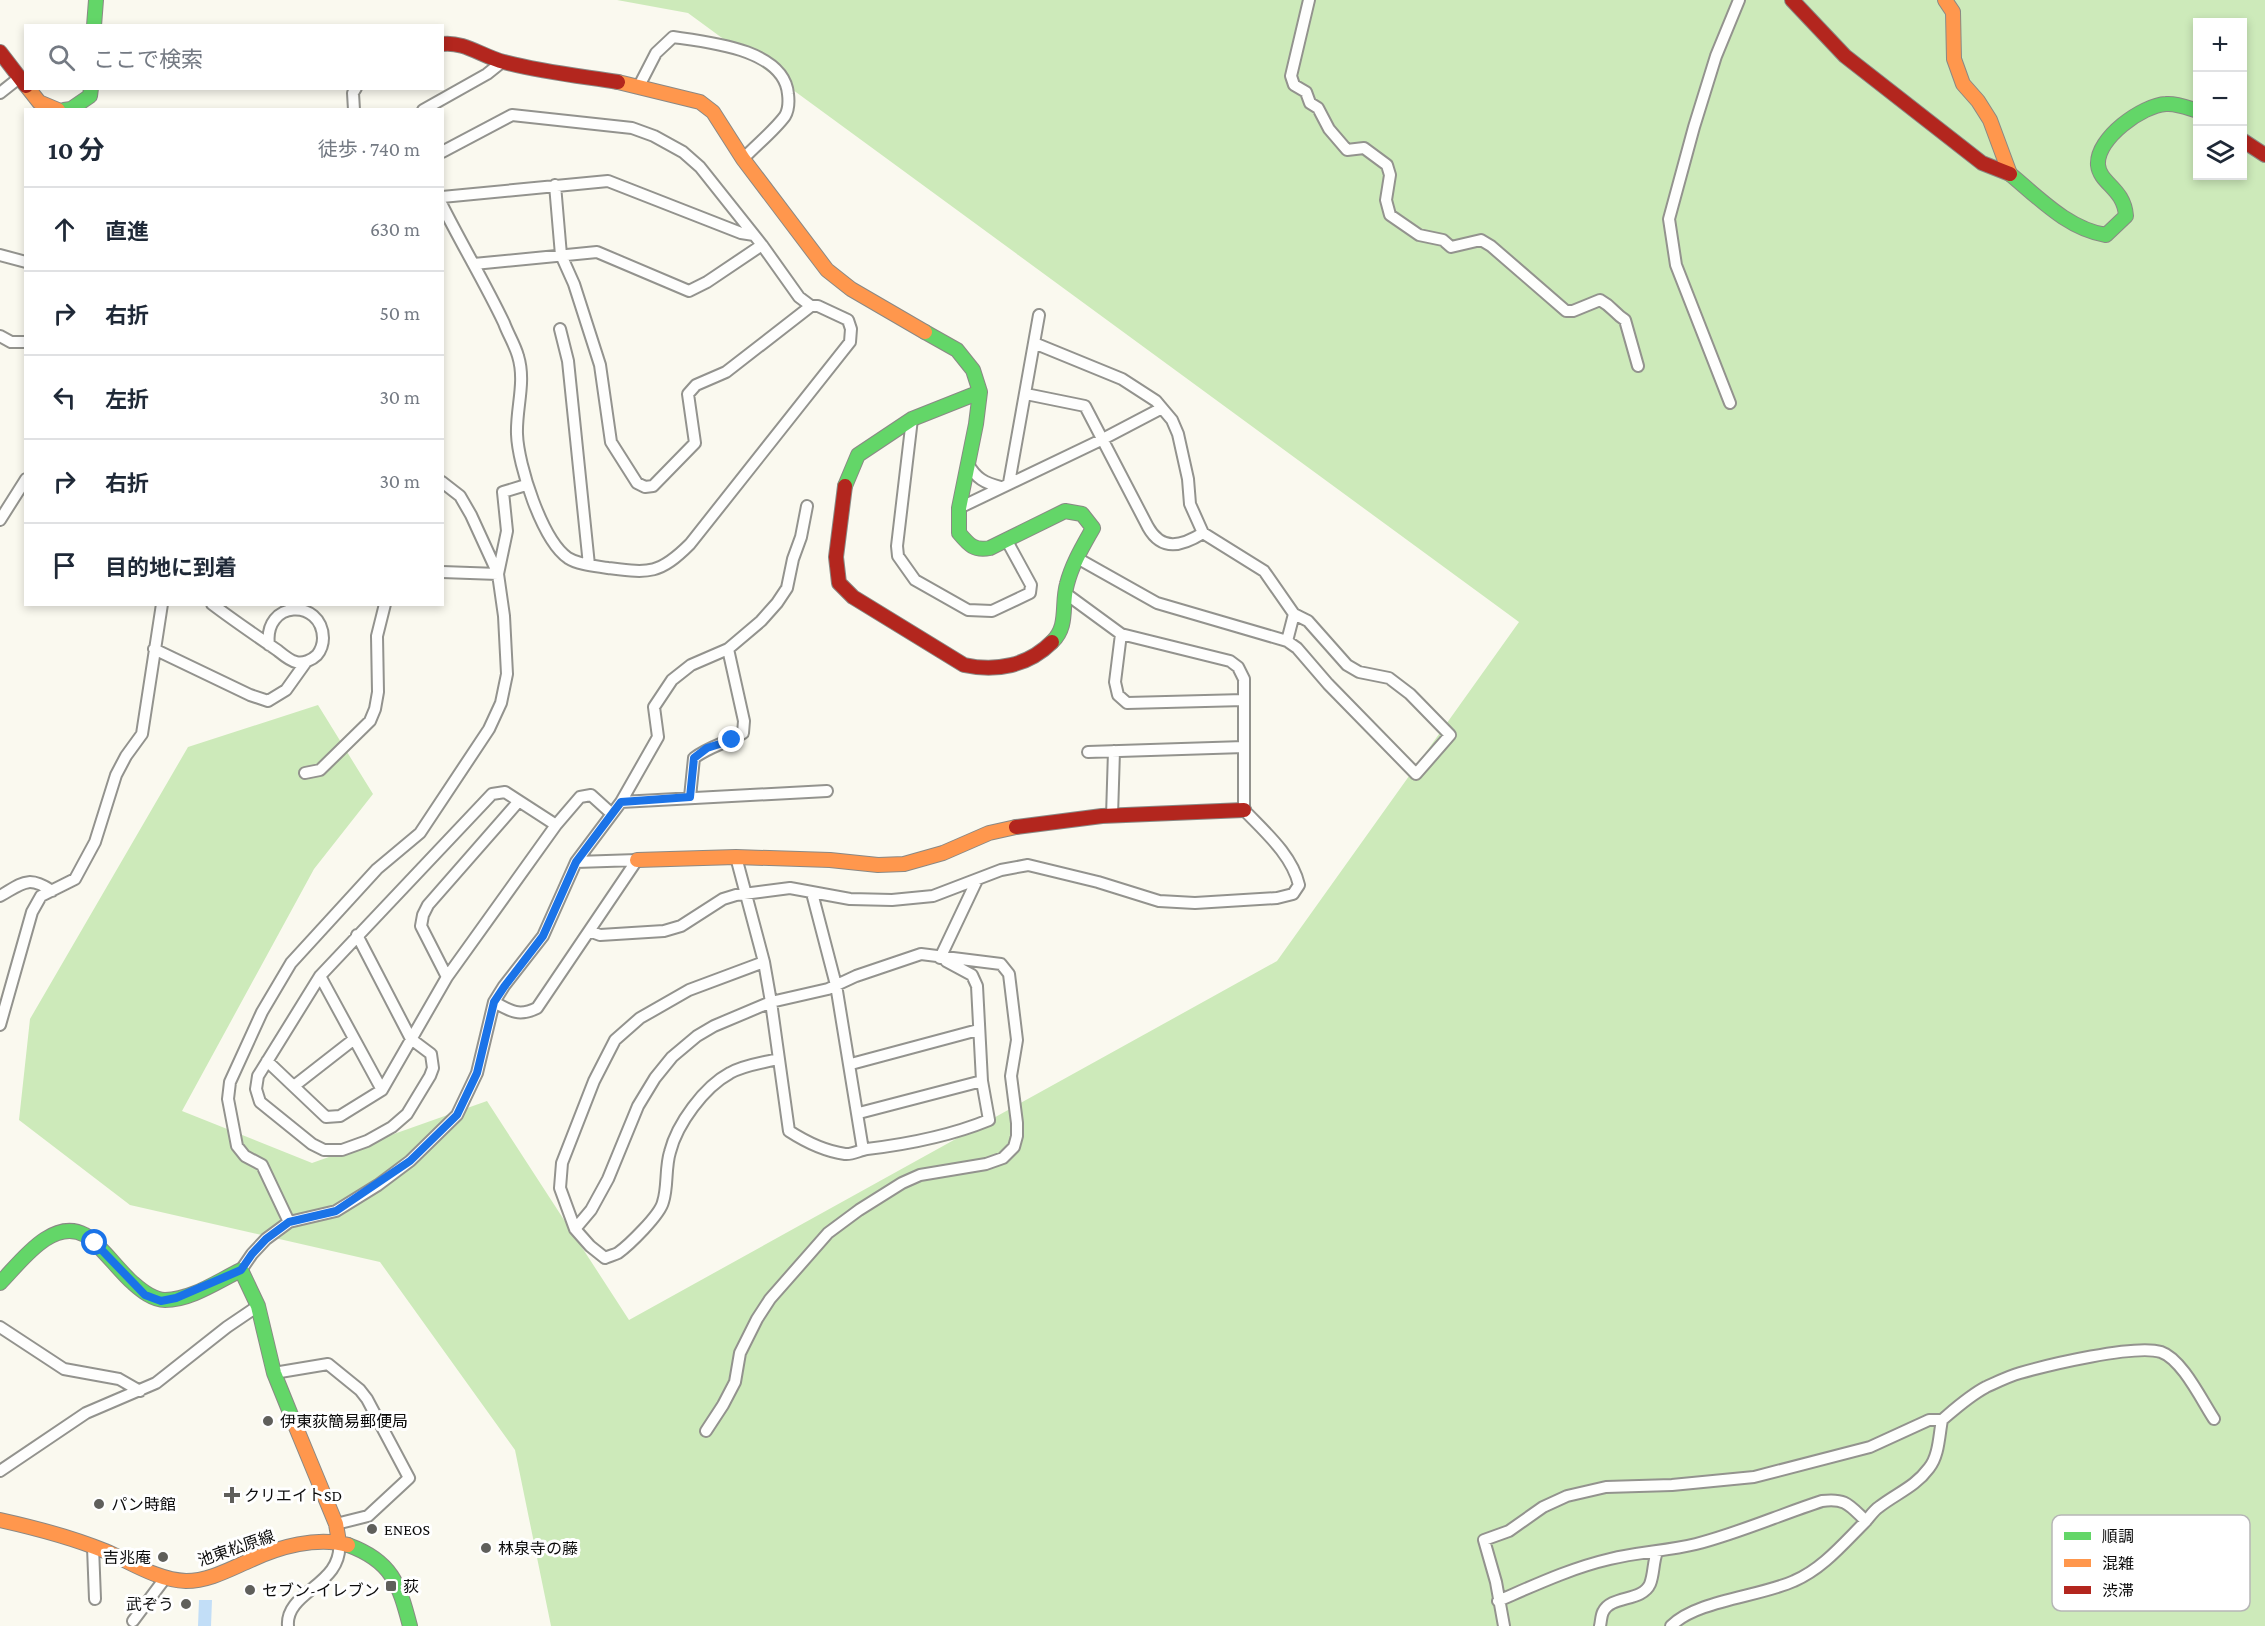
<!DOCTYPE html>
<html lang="ja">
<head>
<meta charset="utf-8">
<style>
  :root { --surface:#fff; --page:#f6f6f7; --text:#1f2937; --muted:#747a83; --line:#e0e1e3 }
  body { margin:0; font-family:"Crimson Pro","Noto Sans JP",serif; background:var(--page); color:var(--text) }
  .controls { position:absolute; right:18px; top:18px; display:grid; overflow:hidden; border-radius:0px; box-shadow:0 3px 9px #0003 }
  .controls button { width:54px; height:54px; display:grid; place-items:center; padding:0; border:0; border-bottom:2px solid var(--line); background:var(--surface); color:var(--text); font:30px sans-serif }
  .stop { position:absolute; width:18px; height:18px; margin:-14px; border:4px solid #1a73e8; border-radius:50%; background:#fff }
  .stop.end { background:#1a73e8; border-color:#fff; box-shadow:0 2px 6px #0008 }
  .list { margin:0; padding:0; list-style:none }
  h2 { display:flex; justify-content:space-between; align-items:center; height:78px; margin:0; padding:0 24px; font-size:26px }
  h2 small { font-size:20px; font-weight:400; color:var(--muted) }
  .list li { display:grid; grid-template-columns:39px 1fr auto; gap:18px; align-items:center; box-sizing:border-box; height:84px; padding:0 24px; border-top:2px solid var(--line) }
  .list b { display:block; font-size:22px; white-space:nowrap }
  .list em { font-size:20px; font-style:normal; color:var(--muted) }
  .icon { flex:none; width:33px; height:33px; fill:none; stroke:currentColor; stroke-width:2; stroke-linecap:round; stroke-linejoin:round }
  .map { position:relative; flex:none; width:2265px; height:1626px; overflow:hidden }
  .search { position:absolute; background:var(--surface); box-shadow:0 3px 9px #0003; left:24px; top:24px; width:420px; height:66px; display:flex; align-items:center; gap:15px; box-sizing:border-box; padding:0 21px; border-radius:0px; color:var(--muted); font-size:22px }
  .panel { position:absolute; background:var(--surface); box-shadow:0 3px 9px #0003; left:24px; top:108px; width:420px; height:498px; border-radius:0px }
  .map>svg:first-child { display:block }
  .forest { fill:#cdeaba; fill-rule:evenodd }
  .water { fill:#c2def7 }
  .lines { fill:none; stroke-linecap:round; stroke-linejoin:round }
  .street-casing { stroke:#93938e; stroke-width:14 }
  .fast-casing { stroke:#8a8985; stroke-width:16 }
  .slow-casing { stroke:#8a8985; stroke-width:16 }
  .jam-casing { stroke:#8a8985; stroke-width:16 }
  .street { stroke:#fefefd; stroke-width:10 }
  .fast { stroke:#63d668; stroke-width:14 }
  .slow { stroke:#ff974d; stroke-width:14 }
  .jam { stroke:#b3261e; stroke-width:14 }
  .route { stroke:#1a73e8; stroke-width:8 }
  .poi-dot { fill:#5f5f5b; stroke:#fff; stroke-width:2 }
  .labels { text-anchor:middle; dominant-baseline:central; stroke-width:6; stroke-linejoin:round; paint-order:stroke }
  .poi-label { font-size:16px; fill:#0c0c0c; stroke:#fff; text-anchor:start }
  .street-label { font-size:16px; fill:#0c0c0c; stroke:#fff }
  .key { fill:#fff; stroke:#b6b6b6; stroke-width:1.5 }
  .key-label { font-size:16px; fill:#0c0c0c }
</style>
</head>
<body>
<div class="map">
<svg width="2265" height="1626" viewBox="0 0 2265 1626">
  <rect width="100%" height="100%" fill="#faf9ef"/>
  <path class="forest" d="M 617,0 L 2265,0 L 2265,1626 L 551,1626 L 515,1450 L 380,1262 L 130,1205 L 19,1120 L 30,1019 L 188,747 L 318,705 L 373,794 L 314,869 L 182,1111 L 312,1163 L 487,1101 L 629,1320 L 1277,961 L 1519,622 L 688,13 ZM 2198,22 L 2242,22 L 2242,176 L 2198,176 Z"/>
  <path class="water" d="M 199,1600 L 212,1600 L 211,1626 L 198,1626 Z"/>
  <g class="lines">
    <defs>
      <path id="street" d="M 1309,0 L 1291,76 L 1294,85 L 1306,92 L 1310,103 L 1318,108 L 1329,129 L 1347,150 L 1364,148 L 1387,165 L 1390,175 L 1386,200 L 1390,215 L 1419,235 L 1443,240 L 1451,247 L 1481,240 L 1491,246 L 1566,311 L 1573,311 L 1600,300 C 1613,307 1614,313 1625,320 L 1638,366
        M 639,86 L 656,53 L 673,37 C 708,42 784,49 788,94 C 789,102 789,109 785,116 C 774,131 756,145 743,159
        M 0,93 L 19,78
        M 354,110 L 353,93 L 356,88
        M 423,110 L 487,74 L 502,62
        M 442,152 L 512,115 L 632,128 L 654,136 L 683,152 L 700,167 L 762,245 L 799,297 L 811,306 L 818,306 L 848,320 L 851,329 L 850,342 L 690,544 C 659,575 649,573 608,568 C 596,566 579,565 568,558 C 542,540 518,465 517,434 C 516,408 526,382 518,356 C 515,345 508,334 504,323 C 485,283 462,245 442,205
        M 555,185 L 561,255 L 574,284 L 600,365 L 611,442 L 637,483 L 645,487 L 653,486 L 695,443 L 688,394 L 696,385 L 726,372 L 811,306
        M 442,197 L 608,181 L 741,233 L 754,235
        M 0,255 L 26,262
        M 474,264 L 597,252 L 689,291 L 707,282 L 762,245
        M 560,329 L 568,361 L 589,565
        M 0,336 L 11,342 L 26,342
        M 1034,343 L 1122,379 L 1156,401 L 1172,420 L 1178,434 L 1188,479 L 1190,504 L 1203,533 L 1264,571 L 1294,614 L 1308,621 L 1347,665 L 1359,672 L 1389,678 L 1410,694 L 1450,735 L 1416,774 L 1328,684 L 1297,648 L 1287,641 L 1157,603 L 1077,558
        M 1026,394 L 1085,406 L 1148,527 C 1162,552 1182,546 1203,533
        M 1730,403 L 1676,265 L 1669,219 L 1694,127 L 1716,56 L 1739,0
        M 912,419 L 897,546 L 898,556 L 915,580 L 968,610 L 992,611 L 1030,593 L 1031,585 L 1007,541
        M 968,464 C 976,478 984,483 1001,487
        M 1009,483 L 1039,315
        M 959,508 L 1101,440 L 1162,408
        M 0,520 L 26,479
        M 442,572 L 498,574
        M 498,574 L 507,531 L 503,492 L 526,485
        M 212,604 C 233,620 255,635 277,650 C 282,654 290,661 296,662 C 303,664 312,660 317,655 C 321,650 323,644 323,638 C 322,598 263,600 269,645
        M 1121,634 L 1115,682 L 1118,695 L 1127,703 L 1244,700
        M 1287,641 L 1294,614
        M 154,649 L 250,695 L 268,701 L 286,690 L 306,662
        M 1088,752 L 1244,747
        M 305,773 L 320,770 L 370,721 L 375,709 L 378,692 L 377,636 L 385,604
        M 690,797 L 694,758 C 710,746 727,743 743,733 L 744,721 L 728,649
        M 621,802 L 827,791
        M 1112,816 L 1114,751
        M 736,857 L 764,962 L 771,1002 L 789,1131 C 806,1142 824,1151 845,1154 C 852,1155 860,1150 867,1149 C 909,1144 950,1136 989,1120 L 982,1081 L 977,986 L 972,975 L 946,961
        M 576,862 L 637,860
        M 812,893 L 836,985 L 863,1150
        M 0,896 C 23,883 28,875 52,891
        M 589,931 L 600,935 L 664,931 L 681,926 L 723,899 L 736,895 L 790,888 L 850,899 L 892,900 L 933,896 L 1001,870 L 1028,865 L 1098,882 L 1159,901 L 1195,903 L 1277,898 L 1293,894 L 1299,885 C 1292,855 1265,832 1244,810 L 1244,679 L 1238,667 L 1230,661 L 1121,634 L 1065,593
        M 357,935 L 411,1039 L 431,1054 L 433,1068 L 430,1076 L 407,1114 L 392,1127 L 367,1141 L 342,1150 L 324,1150 L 312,1144 L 260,1102 L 256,1089 L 258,1076 L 320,976 L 492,794 L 505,792 L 556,825
        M 940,958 L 977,880
        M 764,962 L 689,990 L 640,1018 L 615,1040 L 594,1081 L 562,1163 L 560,1188 L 575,1229 L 590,1246 L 605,1258 C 609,1256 614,1255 618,1253 C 629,1245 660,1215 663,1202 C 668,1187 665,1168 670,1152 C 677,1124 704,1087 730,1073 C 744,1065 762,1063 778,1059
        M 320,976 L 382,1090
        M 447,977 L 421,926 L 423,915 L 428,905 L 519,801
        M 494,1002 C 510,1011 519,1017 537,1008 L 637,860
        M 0,1025 L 32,912 L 41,896 L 75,879 L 95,842 L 116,775 L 126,756 L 142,734 L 162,604
        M 267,1061 L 326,1117 L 340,1116 L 382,1090 L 447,977 L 556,825 L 580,797 L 591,795 L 612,814
        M 851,1064 L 978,1030
        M 294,1086 L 353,1040
        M 859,1113 L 982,1081
        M 289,1222 L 262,1165 L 245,1156 L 237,1146 L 228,1099 L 230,1082 L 262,1012 L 291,963 L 377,869 L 420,833 L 489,729 L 501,703 L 507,674 L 504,616 L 498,574 L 471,515 L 460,496 L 442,482
        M 575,1229 L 591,1210 L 608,1179 L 638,1106 L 655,1078 L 672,1057 L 697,1036 L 714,1026 L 771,1002 L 828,989 L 856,976 L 921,954 L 1001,964 L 1009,974 L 1017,1040 L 1011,1076 L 1017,1123 L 1017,1136 L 1014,1147 L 1003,1158 L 986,1164 L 920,1175 L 902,1183 L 859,1210 L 828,1233 L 770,1299 L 757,1319 L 740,1353 L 735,1382 L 723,1405 L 706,1431
        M 241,1270 L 252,1254 L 266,1239 L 289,1222 L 336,1211 L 378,1185 L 410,1161 L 457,1115 L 477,1073 L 494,1002 L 504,986 L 543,936 L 576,862 L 621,802 L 658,737 L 654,707 L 672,680 L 691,665 L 728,649 L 761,621 L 777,603 L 787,588 L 793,559 L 801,537 L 807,506
        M 0,1327 L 64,1369 L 119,1379 L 140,1391
        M 274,1373 L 328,1364 L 360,1390 L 367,1399 L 409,1478 L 368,1516 L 336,1524
        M 0,1471 L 86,1413 L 156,1383 L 227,1327 L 258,1306
        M 93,1547 L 95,1599
        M 1498,1601 C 1535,1585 1571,1568 1610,1559 C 1638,1552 1667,1551 1696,1544 C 1739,1533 1779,1515 1822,1501 C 1846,1498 1849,1505 1866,1521
        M 133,1621 L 166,1577
        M 288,1626 C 285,1591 344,1585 339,1542
        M 1504,1626 L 1496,1582 L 1484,1540 L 1509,1531 L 1543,1507 L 1567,1496 L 1606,1487 L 1672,1485 L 1754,1477 L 1870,1447 L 1929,1420 L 1942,1420 C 1956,1408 1969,1396 1986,1387 C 1997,1382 2009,1376 2020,1373 C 2048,1365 2135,1344 2161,1352 C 2182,1359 2202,1401 2214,1419
        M 1600,1626 C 1601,1622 1601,1616 1603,1612 C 1611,1595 1642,1602 1650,1584 C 1654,1574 1653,1562 1657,1552
        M 1671,1626 C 1697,1600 1759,1597 1794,1581 C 1822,1569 1842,1545 1864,1523 C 1869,1518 1873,1511 1879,1507 C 1897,1493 1915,1487 1929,1468 C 1939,1456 1939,1435 1942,1420"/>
      <path id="fast" d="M 94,26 L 96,0
        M 64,110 L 71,109 L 90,96 L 91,88
        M 2010,174 C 2039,198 2068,229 2106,235 L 2126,216 C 2124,188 2100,184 2098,165 C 2096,138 2143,105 2166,104 C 2177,103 2188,108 2198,111
        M 925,332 L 957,350 L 973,370 L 980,392 L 976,424 L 959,508 L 959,533 C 969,545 974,551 990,548 L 1065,511 L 1082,514 L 1093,528 C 1083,546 1072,564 1067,584 C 1061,605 1069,626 1052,642
        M 845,486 L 858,455 L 912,419 L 980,392
        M 0,1283 C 20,1263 52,1217 85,1235 C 97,1241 120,1272 133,1283 C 142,1291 153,1300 165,1300 C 191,1300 218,1281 241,1270 L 258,1306 L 274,1373 L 293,1420
        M 348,1545 C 392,1561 399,1584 410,1626"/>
      <path id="slow" d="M 1945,0 L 1953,12 L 1954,59 L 1963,84 L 1978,101 L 1990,120 L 2010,174
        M 618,82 L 700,102 L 713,112 L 743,159 L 827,270 L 851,289 L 925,332
        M 28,88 L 39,102 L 58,110
        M 637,860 L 736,857 L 830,860 L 878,865 L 904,864 L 943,853 L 989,833 L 1016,827
        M 293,1420 L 336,1524 L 339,1542
        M 0,1520 C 36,1528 71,1537 105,1551 C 131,1562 157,1580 186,1581 C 209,1581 230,1569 251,1560 C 279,1547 317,1536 348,1545"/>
      <path id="jam" d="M 1792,0 L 1845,56 L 1982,163 L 2010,174
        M 442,44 C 464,41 483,57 504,62 C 541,72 580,76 618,82
        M 0,52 L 26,86
        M 2242,140 L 2265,155
        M 845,486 L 836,557 L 839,583 L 853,597 L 964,665 C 996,672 1028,666 1052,642
        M 1016,827 L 1102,816 L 1244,810"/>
    </defs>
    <use href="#street" class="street-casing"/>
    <use href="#fast" class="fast-casing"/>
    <use href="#slow" class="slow-casing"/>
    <use href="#jam" class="jam-casing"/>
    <use href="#street" class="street"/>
    <use href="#fast" class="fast"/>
    <use href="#slow" class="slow"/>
    <use href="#jam" class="jam"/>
  </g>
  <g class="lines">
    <path class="route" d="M 95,1243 L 145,1295 L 161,1301 L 176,1298 L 241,1270 L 252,1254 L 266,1239 L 289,1222 L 336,1211 L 410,1161 L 457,1115 L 477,1073 L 494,1002 L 504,987 L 543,936 L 576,862 L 621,802 L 690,797 L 694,758 L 707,748 L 732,740"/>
  </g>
  <g class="poi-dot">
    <circle cx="268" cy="1421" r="6"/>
    <path d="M229 1486h6v6h6v6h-6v6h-6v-6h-6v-6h6z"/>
    <circle cx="99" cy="1504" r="6"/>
    <circle cx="372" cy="1529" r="6"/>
    <circle cx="486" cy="1548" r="6"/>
    <circle cx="163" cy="1557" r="6"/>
    <rect x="385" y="1580" width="12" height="12" rx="3"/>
    <circle cx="250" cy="1590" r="6"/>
    <circle cx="186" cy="1604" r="6"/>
  </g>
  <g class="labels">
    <g class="poi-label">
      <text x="280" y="1421">伊東荻簡易郵便局</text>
      <text x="244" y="1495">クリエイトSD</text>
      <text x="111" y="1504">パン時館</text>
      <text x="384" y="1529">ENEOS</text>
      <text x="498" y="1548">林泉寺の藤</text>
      <text x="151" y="1557" text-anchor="end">吉兆庵</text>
      <text x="403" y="1586">荻</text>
      <text x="262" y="1590">セブン-イレブン</text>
      <text x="174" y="1604" text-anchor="end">武ぞう</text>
    </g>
    <g class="street-label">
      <text transform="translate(236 1548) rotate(-19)">池東松原線</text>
    </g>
  </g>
  <rect x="2052" y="1515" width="198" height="96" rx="9" class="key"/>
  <rect x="2064" y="1532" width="27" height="8" fill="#63d668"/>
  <rect x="2064" y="1559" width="27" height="8" fill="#ff974d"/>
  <rect x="2064" y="1586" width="27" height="8" fill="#b3261e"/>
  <g class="key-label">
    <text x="2102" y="1542">順調</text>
    <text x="2102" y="1569">混雑</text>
    <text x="2102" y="1596">渋滞</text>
  </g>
</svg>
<div class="controls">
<button>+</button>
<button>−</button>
<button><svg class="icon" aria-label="layers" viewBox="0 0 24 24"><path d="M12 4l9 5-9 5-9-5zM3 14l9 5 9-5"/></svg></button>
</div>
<div class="stop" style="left:95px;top:1243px"></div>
<div class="stop end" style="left:732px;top:740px"></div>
<div class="search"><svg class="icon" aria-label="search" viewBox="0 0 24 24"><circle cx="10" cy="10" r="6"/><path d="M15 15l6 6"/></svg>ここで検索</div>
<section class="panel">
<h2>10 分<small>徒歩 · 740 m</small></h2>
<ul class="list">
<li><svg class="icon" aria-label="ahead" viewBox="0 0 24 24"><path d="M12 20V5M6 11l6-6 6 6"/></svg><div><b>直進</b></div><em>630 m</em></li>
<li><svg class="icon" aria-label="right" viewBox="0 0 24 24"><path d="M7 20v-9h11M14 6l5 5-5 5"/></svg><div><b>右折</b></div><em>50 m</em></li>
<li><svg class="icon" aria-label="left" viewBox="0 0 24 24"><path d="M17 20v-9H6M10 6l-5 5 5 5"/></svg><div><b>左折</b></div><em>30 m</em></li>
<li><svg class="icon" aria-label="right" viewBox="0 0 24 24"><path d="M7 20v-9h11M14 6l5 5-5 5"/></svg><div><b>右折</b></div><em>30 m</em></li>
<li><svg class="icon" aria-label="arrive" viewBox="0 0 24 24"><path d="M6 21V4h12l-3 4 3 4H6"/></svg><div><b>目的地に到着</b></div></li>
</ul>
</section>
</div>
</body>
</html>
